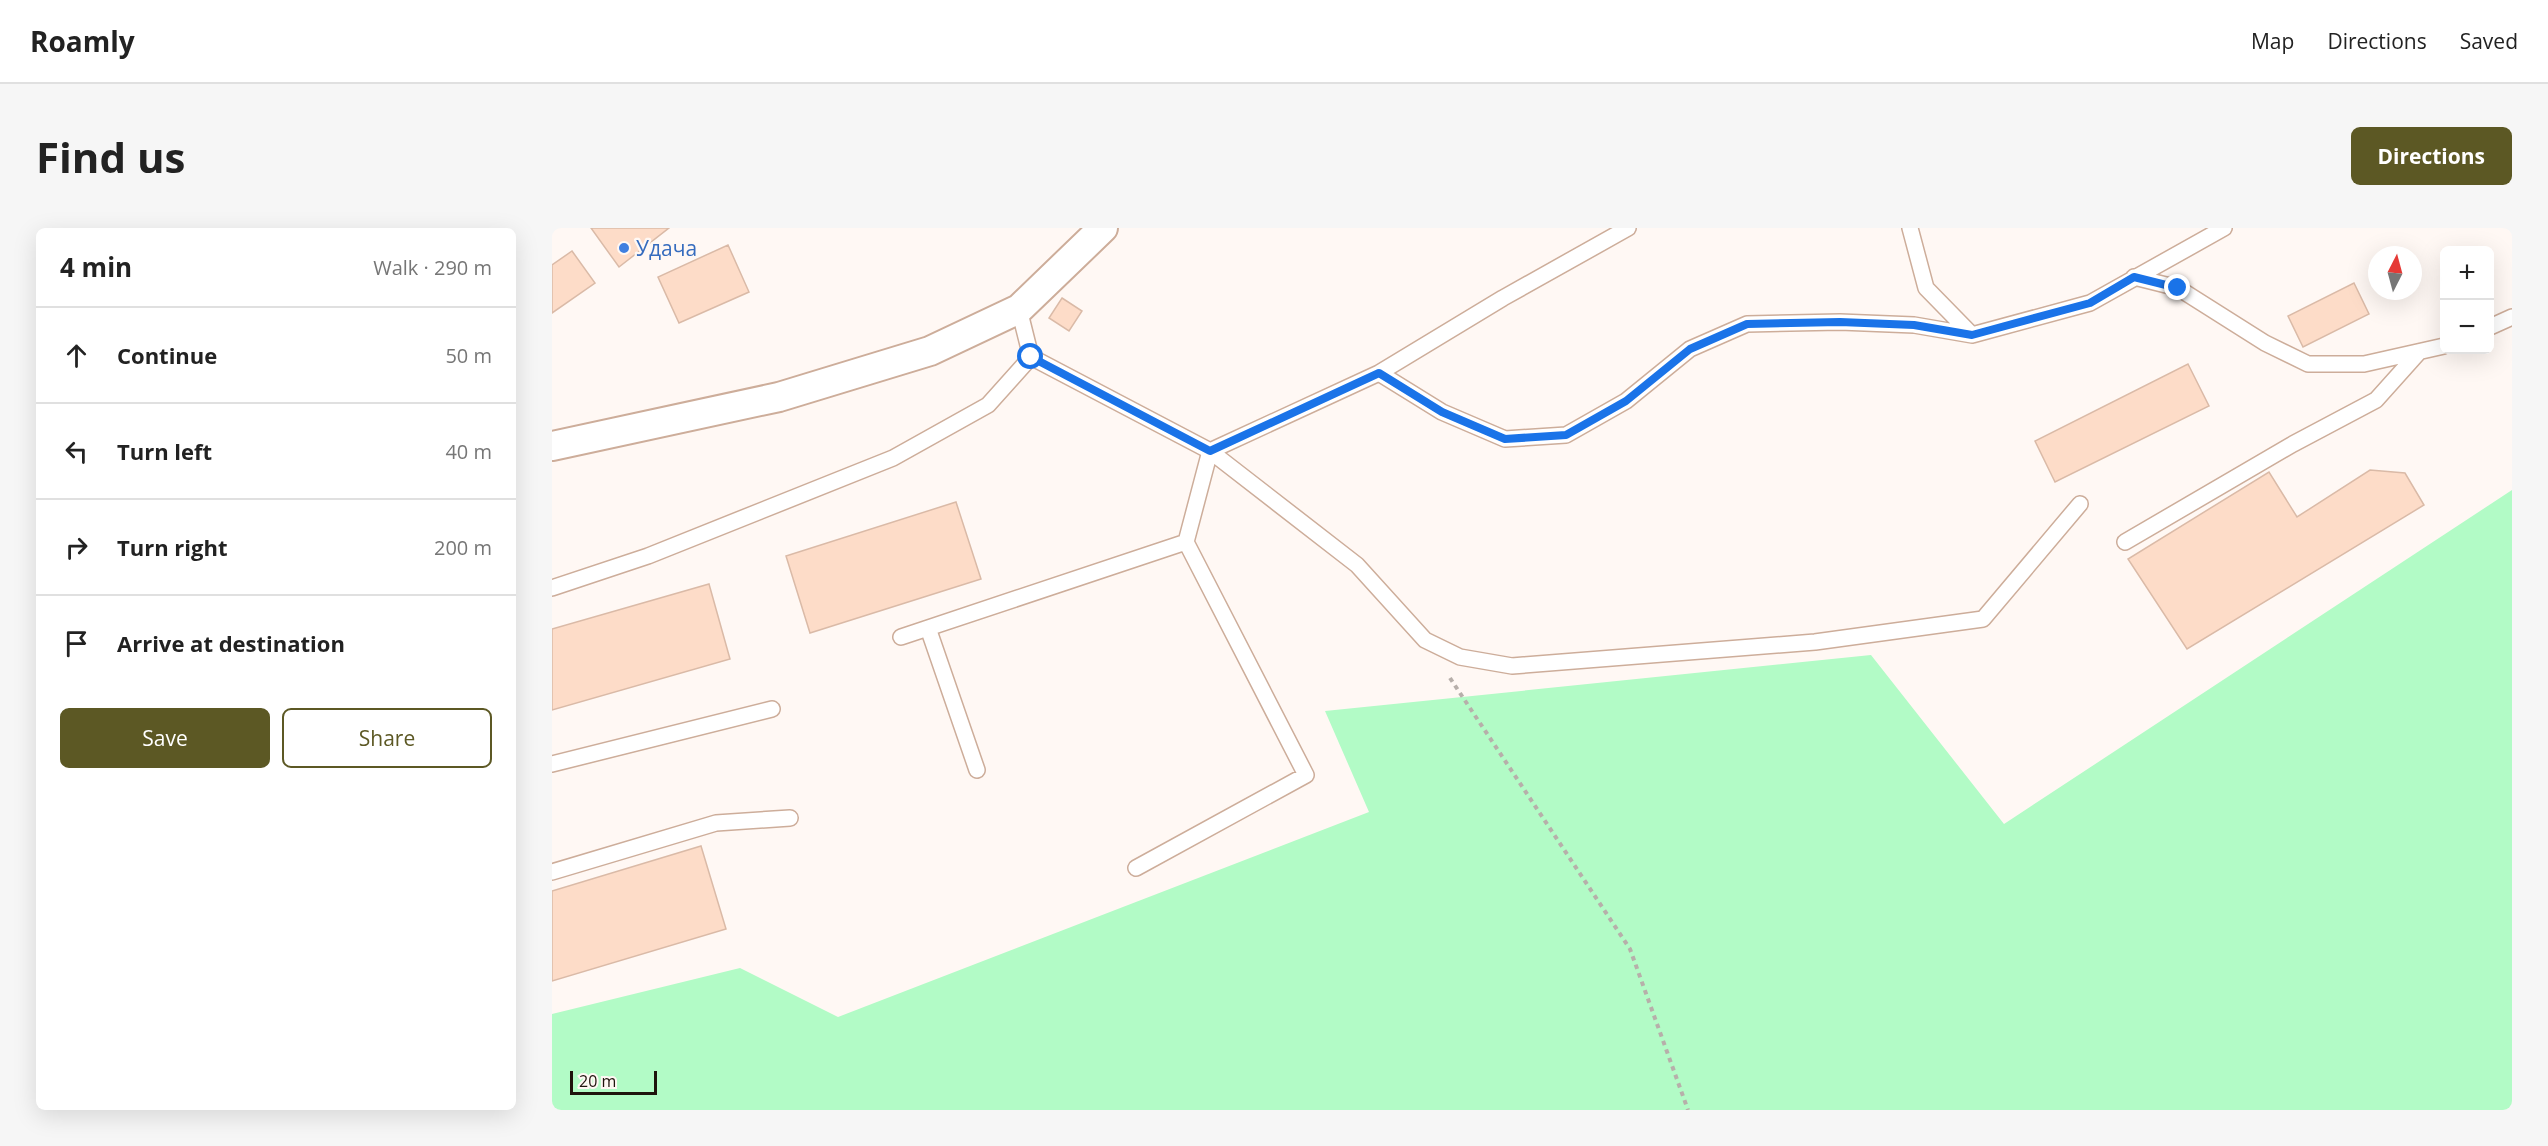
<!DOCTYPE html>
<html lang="en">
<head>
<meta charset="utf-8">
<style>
  :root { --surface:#fff; --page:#f6f6f6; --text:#222; --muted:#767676; --line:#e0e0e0; --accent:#5c5824 }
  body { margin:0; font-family:"Open Sans",sans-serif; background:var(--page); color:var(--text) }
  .controls { position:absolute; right:18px; top:18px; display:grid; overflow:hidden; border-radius:9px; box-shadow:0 6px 24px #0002 }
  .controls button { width:54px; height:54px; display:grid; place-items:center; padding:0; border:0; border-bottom:2px solid var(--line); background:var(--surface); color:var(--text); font:30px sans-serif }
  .compass { position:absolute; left:1816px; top:18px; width:54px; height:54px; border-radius:50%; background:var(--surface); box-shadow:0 6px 24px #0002; rotate:6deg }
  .scale { position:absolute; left:18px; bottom:15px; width:87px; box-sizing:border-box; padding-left:6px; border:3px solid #1f140d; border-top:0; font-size:16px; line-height:21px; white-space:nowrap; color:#1f140d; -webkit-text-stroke:4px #fff8f4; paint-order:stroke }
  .stop { position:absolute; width:18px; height:18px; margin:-14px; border:4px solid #1a73e8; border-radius:50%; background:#fff }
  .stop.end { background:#1a73e8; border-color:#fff; box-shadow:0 2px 6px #0008 }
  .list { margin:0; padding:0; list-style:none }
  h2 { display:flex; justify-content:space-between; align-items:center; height:78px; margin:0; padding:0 24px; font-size:26px }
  h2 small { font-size:20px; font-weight:400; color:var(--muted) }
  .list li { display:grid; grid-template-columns:39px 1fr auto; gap:18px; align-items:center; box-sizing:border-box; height:96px; padding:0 24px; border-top:2px solid var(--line) }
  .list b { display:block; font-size:22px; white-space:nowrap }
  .list em { font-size:20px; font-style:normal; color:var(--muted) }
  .actions { display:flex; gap:12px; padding:18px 24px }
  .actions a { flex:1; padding:14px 0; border:2px solid var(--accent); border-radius:9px; text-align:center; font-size:21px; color:var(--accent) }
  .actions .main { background:var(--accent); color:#fff }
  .icon { flex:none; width:33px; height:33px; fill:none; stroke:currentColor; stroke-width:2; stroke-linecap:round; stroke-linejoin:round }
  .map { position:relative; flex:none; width:1960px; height:882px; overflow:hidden; border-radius:9px }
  header { display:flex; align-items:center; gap:36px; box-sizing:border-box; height:84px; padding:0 30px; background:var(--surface); border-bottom:2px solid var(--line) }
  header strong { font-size:28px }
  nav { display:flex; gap:33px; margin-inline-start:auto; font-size:21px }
  .intro { display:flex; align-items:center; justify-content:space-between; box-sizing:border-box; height:144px; padding:0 36px }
  h1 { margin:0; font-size:42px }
  .button { padding:15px 27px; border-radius:9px; background:var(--accent); color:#fff; font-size:21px; font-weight:700 }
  main { display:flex; gap:36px; padding:0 36px }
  aside { flex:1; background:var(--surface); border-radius:9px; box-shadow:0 6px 24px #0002 }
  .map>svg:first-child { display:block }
  .green { fill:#b2fbc6 }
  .building { fill:#fddcc8; stroke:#dabaa7; stroke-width:1.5 }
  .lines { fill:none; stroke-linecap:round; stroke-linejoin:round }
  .service-casing { stroke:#cdad9a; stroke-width:18 }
  .minor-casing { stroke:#cdad9a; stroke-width:32 }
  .path { stroke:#b7afaa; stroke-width:4; stroke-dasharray:4.5 4.5; stroke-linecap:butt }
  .service { stroke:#fff; stroke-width:15 }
  .minor { stroke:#fff; stroke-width:28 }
  .route { stroke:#1a73e8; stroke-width:8 }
  .shop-dot { fill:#3f7fe0; stroke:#fff8f4; stroke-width:2 }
  .labels { text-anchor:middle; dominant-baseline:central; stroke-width:4.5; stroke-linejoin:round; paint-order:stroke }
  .shop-label { font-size:21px; fill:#366cbe; stroke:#fff8f4; text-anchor:start }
</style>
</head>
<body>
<header>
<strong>Roamly</strong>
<nav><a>Map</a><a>Directions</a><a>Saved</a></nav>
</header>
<div class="intro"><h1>Find us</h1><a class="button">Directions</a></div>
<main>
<aside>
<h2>4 min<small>Walk · 290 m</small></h2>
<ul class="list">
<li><svg class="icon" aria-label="ahead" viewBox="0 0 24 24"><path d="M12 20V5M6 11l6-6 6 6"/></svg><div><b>Continue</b></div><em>50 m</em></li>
<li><svg class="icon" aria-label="left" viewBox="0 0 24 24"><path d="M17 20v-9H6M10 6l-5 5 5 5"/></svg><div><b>Turn left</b></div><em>40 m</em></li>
<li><svg class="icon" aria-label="right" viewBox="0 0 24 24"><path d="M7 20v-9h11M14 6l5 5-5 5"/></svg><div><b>Turn right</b></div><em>200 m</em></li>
<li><svg class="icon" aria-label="arrive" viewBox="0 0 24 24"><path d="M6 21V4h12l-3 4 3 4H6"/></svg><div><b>Arrive at destination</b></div></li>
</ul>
<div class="actions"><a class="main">Save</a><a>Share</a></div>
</aside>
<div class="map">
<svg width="1960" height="882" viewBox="0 0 1960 882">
  <rect width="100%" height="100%" fill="#fff8f4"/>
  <path class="green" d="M 1960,262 L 1960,882 L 0,882 L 0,786 L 188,740 L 286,789 L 817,584 L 773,483 L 1319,427 L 1452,596 Z"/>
  <path class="building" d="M 39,0 L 117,0 L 67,39 Z
    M 176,17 L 197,64 L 127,95 L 106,49 Z
    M 20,23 L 43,55 L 0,85 L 0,37 Z
    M 1802,55 L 1817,86 L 1751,119 L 1736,88 Z
    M 510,70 L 530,83 L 517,103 L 497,90 Z
    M 1636,136 L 1657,178 L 1503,254 L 1483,213 Z
    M 1818,242 L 1853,245 L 1872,277 L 1635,421 L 1576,331 L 1717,244 L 1745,289 Z
    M 404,274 L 429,351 L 258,405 L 234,328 Z
    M 157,356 L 178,431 L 0,482 L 0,401 Z
    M 149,618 L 174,701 L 0,753 L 0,663 Z"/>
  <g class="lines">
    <defs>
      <path id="service" d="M 1358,0 L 1374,60 L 1420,107
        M 1582,49 L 1626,60 L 1713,115 L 1756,136 L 1812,136 L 1892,118
        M 467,81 L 479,129 L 658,223 L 805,337 L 873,412 L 908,429 L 960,438 L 1263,414 L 1431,391 L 1528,276
        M 1938,99 L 1960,89
        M 827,145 L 890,184 L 953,211 L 1014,207 L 1074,173 L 1138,121 L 1195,96 L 1288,94 L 1362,97 L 1420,107 L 1538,75 L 1672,0
        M 1573,314 L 1741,216 L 1824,172 L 1867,124
        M 0,360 L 96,328 L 341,230 L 436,177 L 479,129
        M 376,400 L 425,542
        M 349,409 L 634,314
        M 0,536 L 220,481
        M 584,640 L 754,547 L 634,314 L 658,223 L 827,145 L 951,70 L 1076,0
        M 0,644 L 164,595 L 238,590"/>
      <path id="minor" d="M 0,218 L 227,169 L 378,123 L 467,81 L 551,0"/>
    </defs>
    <use href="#service" class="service-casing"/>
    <use href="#minor" class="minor-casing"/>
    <path class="path" d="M 898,450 L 1078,721 L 1136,882"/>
    <use href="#service" class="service"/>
    <use href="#minor" class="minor"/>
  </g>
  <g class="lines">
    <path class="route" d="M 479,129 L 658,223 L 827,145 L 890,184 L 953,211 L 1014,207 L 1074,173 L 1138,121 L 1195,96 L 1288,94 L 1362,97 L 1420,107 L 1538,75 L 1582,49 L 1626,60"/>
  </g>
  <circle class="shop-dot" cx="72" cy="20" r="6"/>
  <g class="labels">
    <g class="shop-label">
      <text x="84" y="20">Удача</text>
    </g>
  </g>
</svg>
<div class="controls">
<button>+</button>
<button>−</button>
</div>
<svg class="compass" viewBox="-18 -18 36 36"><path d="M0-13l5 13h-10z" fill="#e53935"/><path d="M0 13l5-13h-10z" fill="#767676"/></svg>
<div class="scale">20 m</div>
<div class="stop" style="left:479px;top:129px"></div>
<div class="stop end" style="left:1626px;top:60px"></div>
</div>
</main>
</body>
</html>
